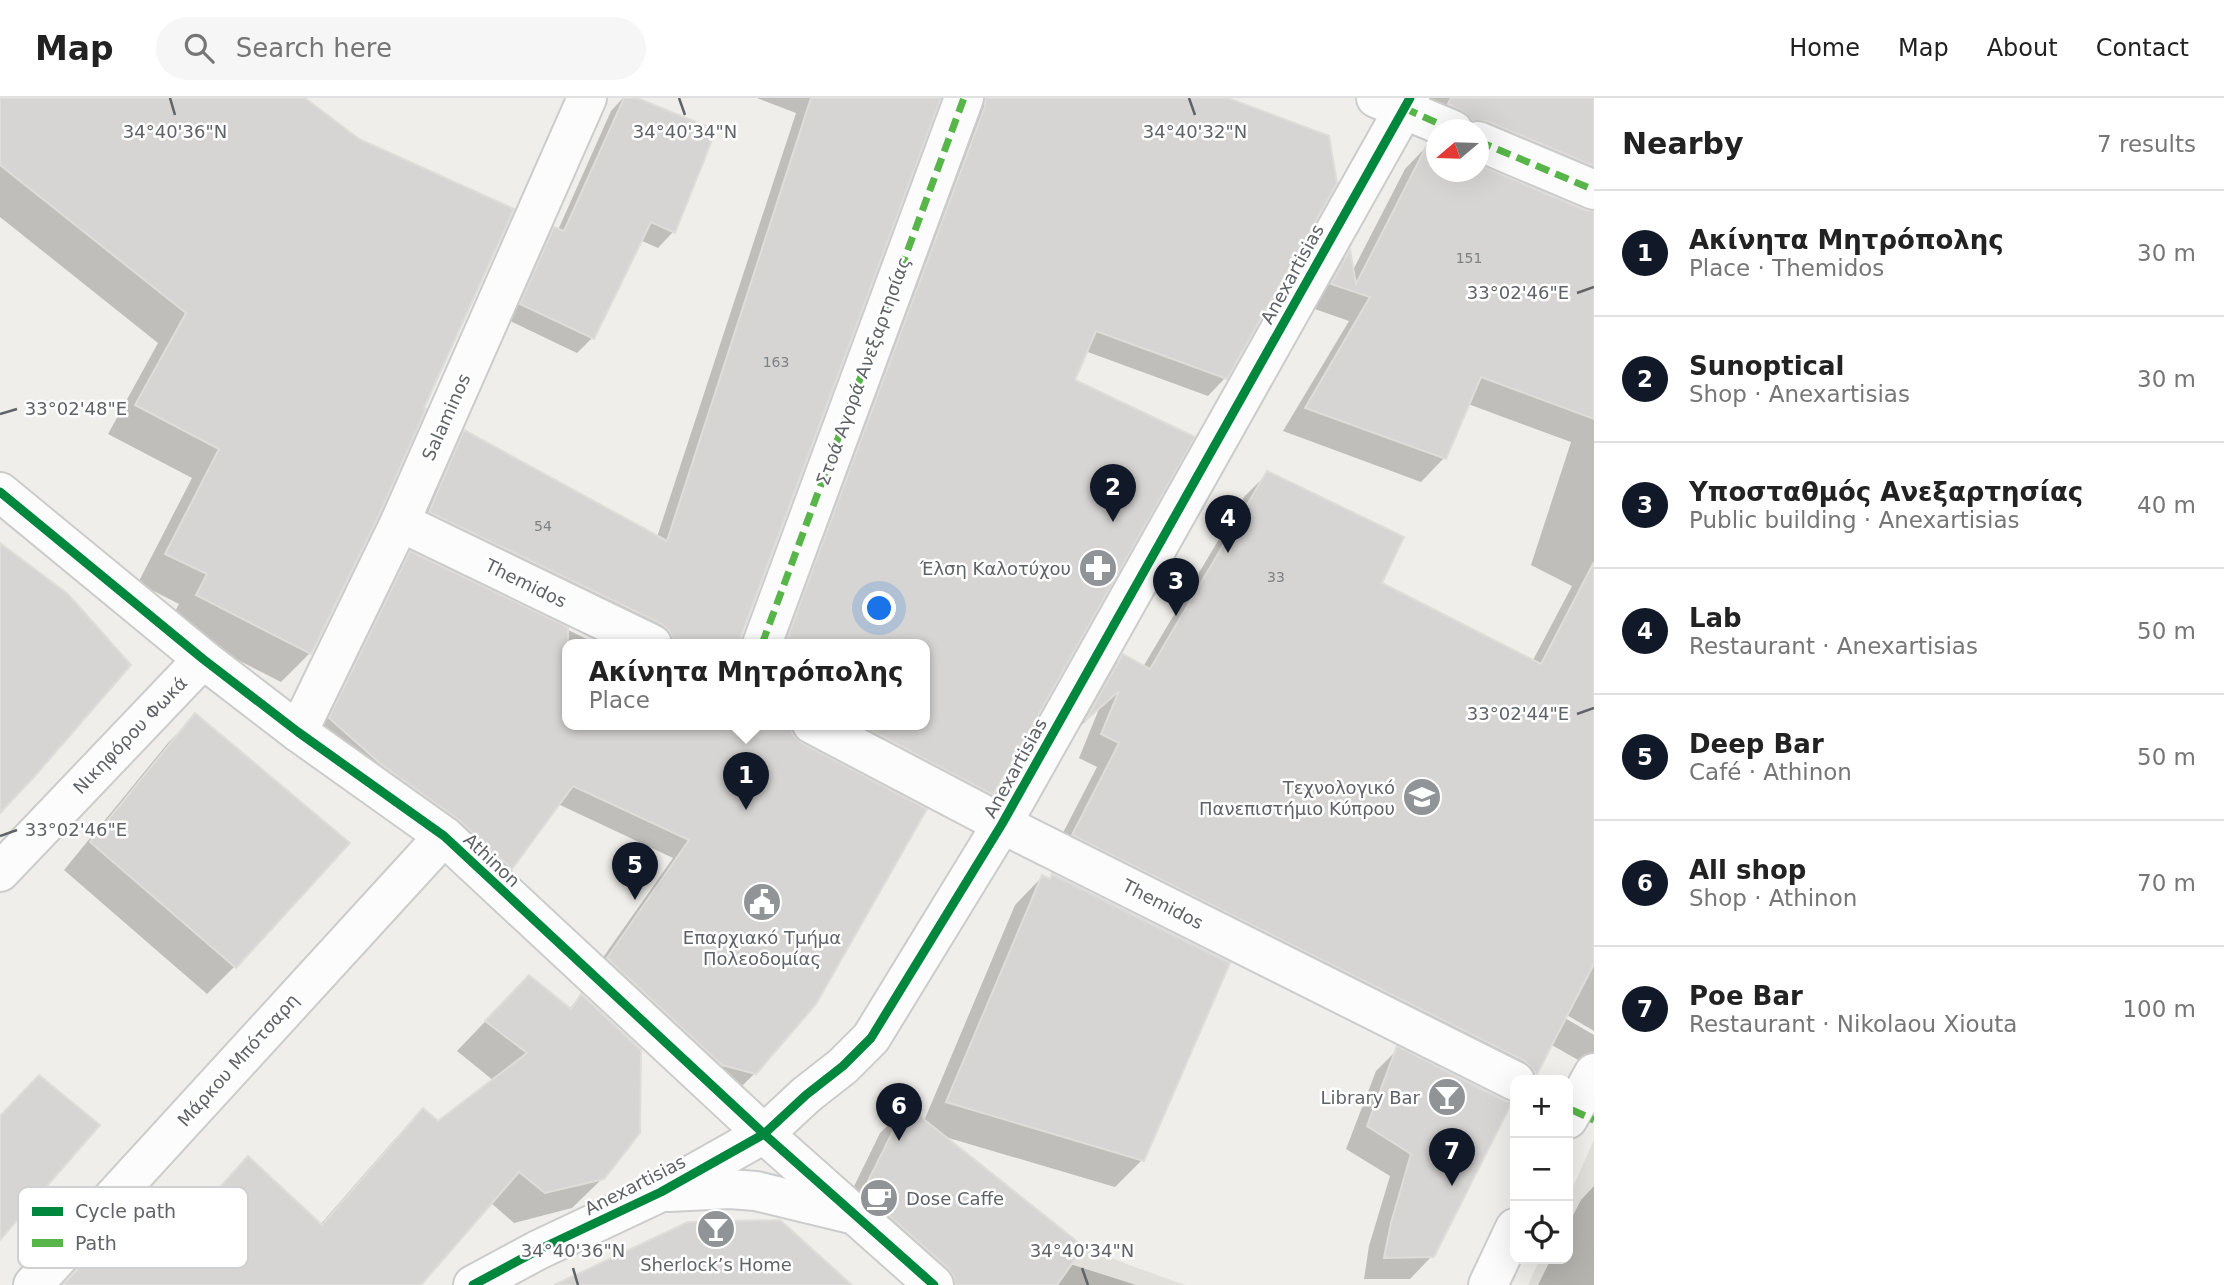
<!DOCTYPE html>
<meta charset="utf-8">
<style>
body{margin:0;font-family:"DejaVu Sans",sans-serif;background:#f6f6f6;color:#222}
.controls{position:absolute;right:21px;bottom:21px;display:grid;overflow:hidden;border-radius:14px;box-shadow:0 7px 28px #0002}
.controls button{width:63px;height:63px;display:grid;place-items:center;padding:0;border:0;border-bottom:2px solid #e0e0e0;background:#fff;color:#222;font:35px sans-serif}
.compass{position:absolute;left:1426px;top:21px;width:63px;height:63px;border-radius:50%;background:#fff;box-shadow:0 7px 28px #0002;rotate:251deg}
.you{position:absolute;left:880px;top:511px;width:24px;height:24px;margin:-18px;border:5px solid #fff;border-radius:50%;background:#1a73e8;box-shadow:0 0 0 10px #1a73e833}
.badge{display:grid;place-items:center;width:46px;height:46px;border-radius:50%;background:#111827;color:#fff;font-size:23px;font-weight:700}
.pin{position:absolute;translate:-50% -58px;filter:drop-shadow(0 2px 4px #0008)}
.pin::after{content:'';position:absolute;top:37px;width:24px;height:21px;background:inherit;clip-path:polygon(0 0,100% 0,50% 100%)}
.popup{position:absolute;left:562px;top:541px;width:368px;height:91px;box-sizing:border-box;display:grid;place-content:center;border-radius:14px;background:#fff;filter:drop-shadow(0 2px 5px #0005);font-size:23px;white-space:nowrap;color:#767676}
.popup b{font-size:26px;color:#222}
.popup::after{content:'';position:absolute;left:50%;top:100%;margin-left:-14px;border:14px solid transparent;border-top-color:#fff}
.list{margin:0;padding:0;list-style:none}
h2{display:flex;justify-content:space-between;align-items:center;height:91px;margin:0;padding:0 28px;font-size:30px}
h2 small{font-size:23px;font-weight:400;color:#767676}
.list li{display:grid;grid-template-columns:46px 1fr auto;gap:21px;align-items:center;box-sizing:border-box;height:126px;padding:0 28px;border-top:2px solid #e0e0e0}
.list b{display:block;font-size:26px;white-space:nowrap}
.list p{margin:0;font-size:23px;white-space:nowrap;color:#767676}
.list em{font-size:23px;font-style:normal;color:#767676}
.icon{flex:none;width:38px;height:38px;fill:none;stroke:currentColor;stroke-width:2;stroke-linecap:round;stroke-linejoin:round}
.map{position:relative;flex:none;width:1594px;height:1187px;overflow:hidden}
header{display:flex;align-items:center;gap:42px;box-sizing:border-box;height:98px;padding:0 35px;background:#fff;border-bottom:2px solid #e0e0e0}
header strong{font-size:33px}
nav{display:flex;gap:38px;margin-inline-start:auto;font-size:24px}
.search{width:490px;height:63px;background:#f6f6f6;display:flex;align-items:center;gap:18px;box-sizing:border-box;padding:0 24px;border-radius:38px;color:#767676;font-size:26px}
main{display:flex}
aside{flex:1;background:#fff}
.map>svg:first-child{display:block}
.education{fill:#e2e0da}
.shadow{fill:#0003}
.building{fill:#d6d5d3;stroke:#deddd9;stroke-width:2}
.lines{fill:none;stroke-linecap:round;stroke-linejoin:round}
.minor-casing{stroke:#cbcccc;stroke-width:42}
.minor{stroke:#fdfcfc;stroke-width:38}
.quiet{stroke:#58b549;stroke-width:7;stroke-dasharray:14 7;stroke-linecap:butt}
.cycleway-casing{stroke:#fff;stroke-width:13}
.cycleway{stroke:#00873e;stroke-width:9}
.ticks{fill:none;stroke:#5f6368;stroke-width:2.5}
.labels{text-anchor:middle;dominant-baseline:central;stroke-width:5;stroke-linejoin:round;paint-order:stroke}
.number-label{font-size:14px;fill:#7e8184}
.street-label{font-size:18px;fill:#5f6368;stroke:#fff}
.poi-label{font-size:18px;fill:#5f6368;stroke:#fff;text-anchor:end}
.key{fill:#fff;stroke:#cfd0d2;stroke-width:2}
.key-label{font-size:19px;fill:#5f6368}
.ticks-label{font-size:18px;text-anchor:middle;fill:#5f6368;stroke:#fff;stroke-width:5;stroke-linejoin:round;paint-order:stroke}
</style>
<header>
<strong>Map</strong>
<div class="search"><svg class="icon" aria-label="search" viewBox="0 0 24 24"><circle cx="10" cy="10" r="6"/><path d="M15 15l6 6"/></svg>Search here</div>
<nav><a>Home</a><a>Map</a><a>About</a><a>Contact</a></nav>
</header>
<main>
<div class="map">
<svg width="1594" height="1187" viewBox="0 0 1594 1187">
<rect width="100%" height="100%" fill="#efeeea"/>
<g class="education">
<path d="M1594,1042V1187H1528L1540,1161H1568V1100Z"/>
<path d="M1084,1149L1132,1168L1185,1187H1057Z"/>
</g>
<g class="shadow">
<path d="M0,0H302L421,311L310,555L281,584L168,526L179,506L138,485L192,380L108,336L158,245L0,119Z"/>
<path d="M623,0H632L714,33L673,134L658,150L640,142L592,240L577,255L506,221L539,146L555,131L558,132L611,13Z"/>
<path d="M757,0H939L740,538L739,546H646L412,431L447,352L465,334L657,439L796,15Z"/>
<path d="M959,0H1201L1225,280L1208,298L1085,253L1073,282L992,696L974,713L809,626H924V546H776Z"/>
<path d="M1382,0H1594V933L1560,913L1558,916L1594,937V971L1550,946L1536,975L1528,982L1050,760L1097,669L1079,660L1099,611L1067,640L1100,581L1123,558L1143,569L1244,399L1268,375L1380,486L1532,564L1572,488L1531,467L1571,344L1468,306L1444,360L1421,384L1283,333L1349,223L1309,209L1327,177L1349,155L1352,174L1405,71L1428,47L1436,74H1478V69L1586,114L1594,115L1588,102Z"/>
<path d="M410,455L597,546H568V626H789L755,975L737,993L590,878L673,760L558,706L510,770L493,787L312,639L393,473Z"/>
<path d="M195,618L234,869L207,896L64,772L168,645Z"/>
<path d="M1053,778L1142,1062L1115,1089L942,1038L1070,1166L1136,1187H911L843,1111L880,1035L906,1010L924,1023L1015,807L1042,779L1048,782Z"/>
<path d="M581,898L603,1080L572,1110L514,1125L490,1104L419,1187H62L97,1152L183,1130L248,1060L320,1127L394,1042L423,1012L438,1025L494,983L457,953L499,909L568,912Z"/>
<path d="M1398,951L1432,1158L1410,1181H1364L1369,1148L1390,1078L1346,1051L1376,973Z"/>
<path d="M1594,1088V1187H1538L1551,1161H1568V1127L1581,1102Z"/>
</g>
<g class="building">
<path d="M0,0H305L359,41L514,111L424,310L426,311L380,415L311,556L196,497L207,476L165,456L219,351L135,307L186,215L0,67Z"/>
<path d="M624,0H637L716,32L675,135L651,124L594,241L520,206L554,129L564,133Z"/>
<path d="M811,0H941L741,538V546H674L670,534L662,526L429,414L464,332L667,443Z"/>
<path d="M985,0H1228L1329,38L1337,85L1227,281L1096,233L1075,282L1195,339L993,697L859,626H925V546H785L985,8Z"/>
<path d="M1451,0H1594V68L1487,23H1472L1462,12L1448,6Z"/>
<path d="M1428,45L1437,49V74H1479V67L1585,112L1594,113V321L1481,279L1446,361L1305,310L1370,199L1331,186L1350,152L1356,186Z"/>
<path d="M1267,373L1404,439L1382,485L1541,566L1594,464V866L1537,976L1525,963L1072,737L1119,645L1101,636L1119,593L1085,623L1123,556L1150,571Z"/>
<path d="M0,445L68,496L131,567L34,679L0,715Z"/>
<path d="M410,453L568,529V626H790L793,637L802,645L927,711L816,906L756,976L722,967L607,860L689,742L573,688L512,771L459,722L382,667L329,620Z"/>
<path d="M195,615L350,745L236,870L90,744Z"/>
<path d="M1052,776L1230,865L1144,1063L946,1004L1042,777L1050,781Z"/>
<path d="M529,877L571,911L581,896L641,952L640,1035L604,1081L545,1095L519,1074L421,1187H63L96,1151L154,1097L184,1129L248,1058L322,1127L423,1010L438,1023L527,955L485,923Z"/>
<path d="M1397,948L1505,1003L1512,1004L1434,1159L1384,1160L1391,1125L1411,1056L1367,1028Z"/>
<path d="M39,977L100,1027L0,1142V1018Z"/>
<path d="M906,1007L1084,1149L1057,1187H955L954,1179L949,1171L876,1106L868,1083Z"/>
<path d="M780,1122L852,1187H554L688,1124Z"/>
</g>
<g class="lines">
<defs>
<g id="minor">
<path d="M1376,0L1453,32"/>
<path d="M1478,43L1594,92"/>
<path d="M0,394L203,561L298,634L444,738L764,1036L934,1187"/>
<path d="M400,424L652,546"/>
<path d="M762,546L964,0"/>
<path d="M812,626L1002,726L1515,983"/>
<path d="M298,634L400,424L587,0"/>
<path d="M0,774L203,561"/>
<path d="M1568,1021L1594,975"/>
<path d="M669,1094L730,1091L756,1093L847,1115"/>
<path d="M33,1187L444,738"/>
<path d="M473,1187L538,1152L661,1094L764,1036L806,997L843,968L871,940L1002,726L1410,0"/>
<path d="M1488,1187L1515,1130"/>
</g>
</defs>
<use href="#minor" class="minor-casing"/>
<use href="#minor" class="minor"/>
<g class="quiet">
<path d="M1404,10L1453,32"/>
<path d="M1478,43L1594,92"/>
<path d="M762,546L964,0"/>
<path d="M1572,1012L1594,1022"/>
</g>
<defs>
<g id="cycleway">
<path d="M0,394L203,561L298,634L444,738L764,1036L934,1187"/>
<path d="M473,1187L538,1152L661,1094L764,1036L806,997L843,968L871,940L1002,726L1410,0"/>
</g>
</defs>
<use href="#cycleway" class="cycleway-casing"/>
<use href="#cycleway" class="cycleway"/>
</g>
<path class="ticks" d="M170,0L175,17M679,0L685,17M1189,0L1195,17M1577,195L1594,189M0,316L17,311M1577,616L1594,610M0,738L17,732M573,1170L578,1187M1082,1170L1088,1187"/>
<defs>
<symbol id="pharmacy-disc" viewBox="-11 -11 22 22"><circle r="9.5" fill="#919496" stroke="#fff"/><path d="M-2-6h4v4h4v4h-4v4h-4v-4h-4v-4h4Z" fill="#fff"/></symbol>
<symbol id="university-disc" viewBox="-11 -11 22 22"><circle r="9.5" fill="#919496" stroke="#fff"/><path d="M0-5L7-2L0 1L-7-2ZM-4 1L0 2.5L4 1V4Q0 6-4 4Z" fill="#fff"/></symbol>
<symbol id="civic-disc" viewBox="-11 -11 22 22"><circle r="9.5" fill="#919496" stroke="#fff"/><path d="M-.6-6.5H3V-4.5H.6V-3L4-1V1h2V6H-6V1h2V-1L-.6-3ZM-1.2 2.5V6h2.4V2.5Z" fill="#fff"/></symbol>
<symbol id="bar-disc" viewBox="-11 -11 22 22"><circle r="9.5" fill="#919496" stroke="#fff"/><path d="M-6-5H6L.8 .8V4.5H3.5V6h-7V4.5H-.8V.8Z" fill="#fff"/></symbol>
<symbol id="cafe-disc" viewBox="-11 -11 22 22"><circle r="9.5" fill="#919496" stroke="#fff"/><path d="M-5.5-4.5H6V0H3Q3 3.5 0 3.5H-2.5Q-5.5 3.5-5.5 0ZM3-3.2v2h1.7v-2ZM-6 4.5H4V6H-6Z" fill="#fff"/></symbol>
</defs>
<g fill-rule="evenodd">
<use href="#pharmacy-disc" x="1076" y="448" width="44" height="44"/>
<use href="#university-disc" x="1400" y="677" width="44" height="44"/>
<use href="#civic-disc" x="740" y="782" width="44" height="44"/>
<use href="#bar-disc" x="1425" y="977" width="44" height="44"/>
<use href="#cafe-disc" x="857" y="1078" width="44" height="44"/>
<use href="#bar-disc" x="694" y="1109" width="44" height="44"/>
</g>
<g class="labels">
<g class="number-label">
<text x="1469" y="160">151</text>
<text x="776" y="264">163</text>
<text x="543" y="428">54</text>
<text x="1276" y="479">33</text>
</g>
<g class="street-label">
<text transform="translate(1292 176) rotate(-61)">Anexartisias</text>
<text transform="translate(863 273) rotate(-70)">Στοά Αγορά Ανεξαρτησίας</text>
<text transform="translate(446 319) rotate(-66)">Salaminos</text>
<text transform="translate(526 485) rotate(26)">Themidos</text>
<text transform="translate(130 637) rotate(-46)">Νικηφόρου Φωκά</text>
<text transform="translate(1015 670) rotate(-61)">Anexartisias</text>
<text transform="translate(492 762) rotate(43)">Athinon</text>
<text transform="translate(1163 806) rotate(27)">Themidos</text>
<text transform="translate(238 962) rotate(-48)">Μάρκου Μπότσαρη</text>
<text transform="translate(635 1087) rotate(-27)">Anexartisias</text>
</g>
<g class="poi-label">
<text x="1071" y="470">Έλση Καλοτύχου</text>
<text x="1395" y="689">Τεχνολογικό<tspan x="1395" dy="21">Πανεπιστήμιο Κύπρου</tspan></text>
<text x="762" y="839" text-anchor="middle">Επαρχιακό Τμήμα<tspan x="762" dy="21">Πολεοδομίας</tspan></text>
<text x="1420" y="999">Library Bar</text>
<text x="906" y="1100" text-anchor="start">Dose Caffe</text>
<text x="716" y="1166" text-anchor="middle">Sherlock’s Home</text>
</g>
</g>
<rect x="18" y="1089" width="230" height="81" rx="10" class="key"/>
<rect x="32" y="1109" width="31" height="9" fill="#00873e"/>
<rect x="32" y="1141" width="31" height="8" fill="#58b549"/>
<g class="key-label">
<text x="75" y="1120">Cycle path</text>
<text x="75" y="1152">Path</text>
</g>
<g class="ticks-label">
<text x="175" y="40">34°40'36"N</text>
<text x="685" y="40">34°40'34"N</text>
<text x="1195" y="40">34°40'32"N</text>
<text x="1518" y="201">33°02'46"E</text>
<text x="76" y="317">33°02'48"E</text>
<text x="1518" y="622">33°02'44"E</text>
<text x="76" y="738">33°02'46"E</text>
<text x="573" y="1159">34°40'36"N</text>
<text x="1082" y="1159">34°40'34"N</text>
</g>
</svg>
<div class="controls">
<button>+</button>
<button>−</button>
<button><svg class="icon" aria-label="locate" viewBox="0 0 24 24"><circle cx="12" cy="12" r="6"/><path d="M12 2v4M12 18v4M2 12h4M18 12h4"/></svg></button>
</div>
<svg class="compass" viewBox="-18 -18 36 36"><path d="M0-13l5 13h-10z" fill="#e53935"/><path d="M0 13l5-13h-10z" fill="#767676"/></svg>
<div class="you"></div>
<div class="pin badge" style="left:746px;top:712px">1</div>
<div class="popup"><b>Ακίνητα Μητρόπολης</b>Place</div>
<div class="pin badge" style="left:1113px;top:424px">2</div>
<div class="pin badge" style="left:1176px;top:518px">3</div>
<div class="pin badge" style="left:1228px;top:455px">4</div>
<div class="pin badge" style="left:635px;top:802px">5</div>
<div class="pin badge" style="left:899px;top:1043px">6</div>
<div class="pin badge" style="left:1452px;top:1088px">7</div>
</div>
<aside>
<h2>Nearby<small>7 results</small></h2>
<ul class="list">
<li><span class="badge">1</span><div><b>Ακίνητα Μητρόπολης</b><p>Place · Themidos</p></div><em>30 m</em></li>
<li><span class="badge">2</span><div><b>Sunoptical</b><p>Shop · Anexartisias</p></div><em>30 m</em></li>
<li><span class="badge">3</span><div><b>Υποσταθμός Ανεξαρτησίας</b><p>Public building · Anexartisias</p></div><em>40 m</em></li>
<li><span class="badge">4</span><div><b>Lab</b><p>Restaurant · Anexartisias</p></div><em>50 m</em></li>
<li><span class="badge">5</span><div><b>Deep Bar</b><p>Café · Athinon</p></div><em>50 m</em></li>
<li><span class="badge">6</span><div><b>All shop</b><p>Shop · Athinon</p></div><em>70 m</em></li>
<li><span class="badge">7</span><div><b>Poe Bar</b><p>Restaurant · Nikolaou Xiouta</p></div><em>100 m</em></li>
</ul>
</aside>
</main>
